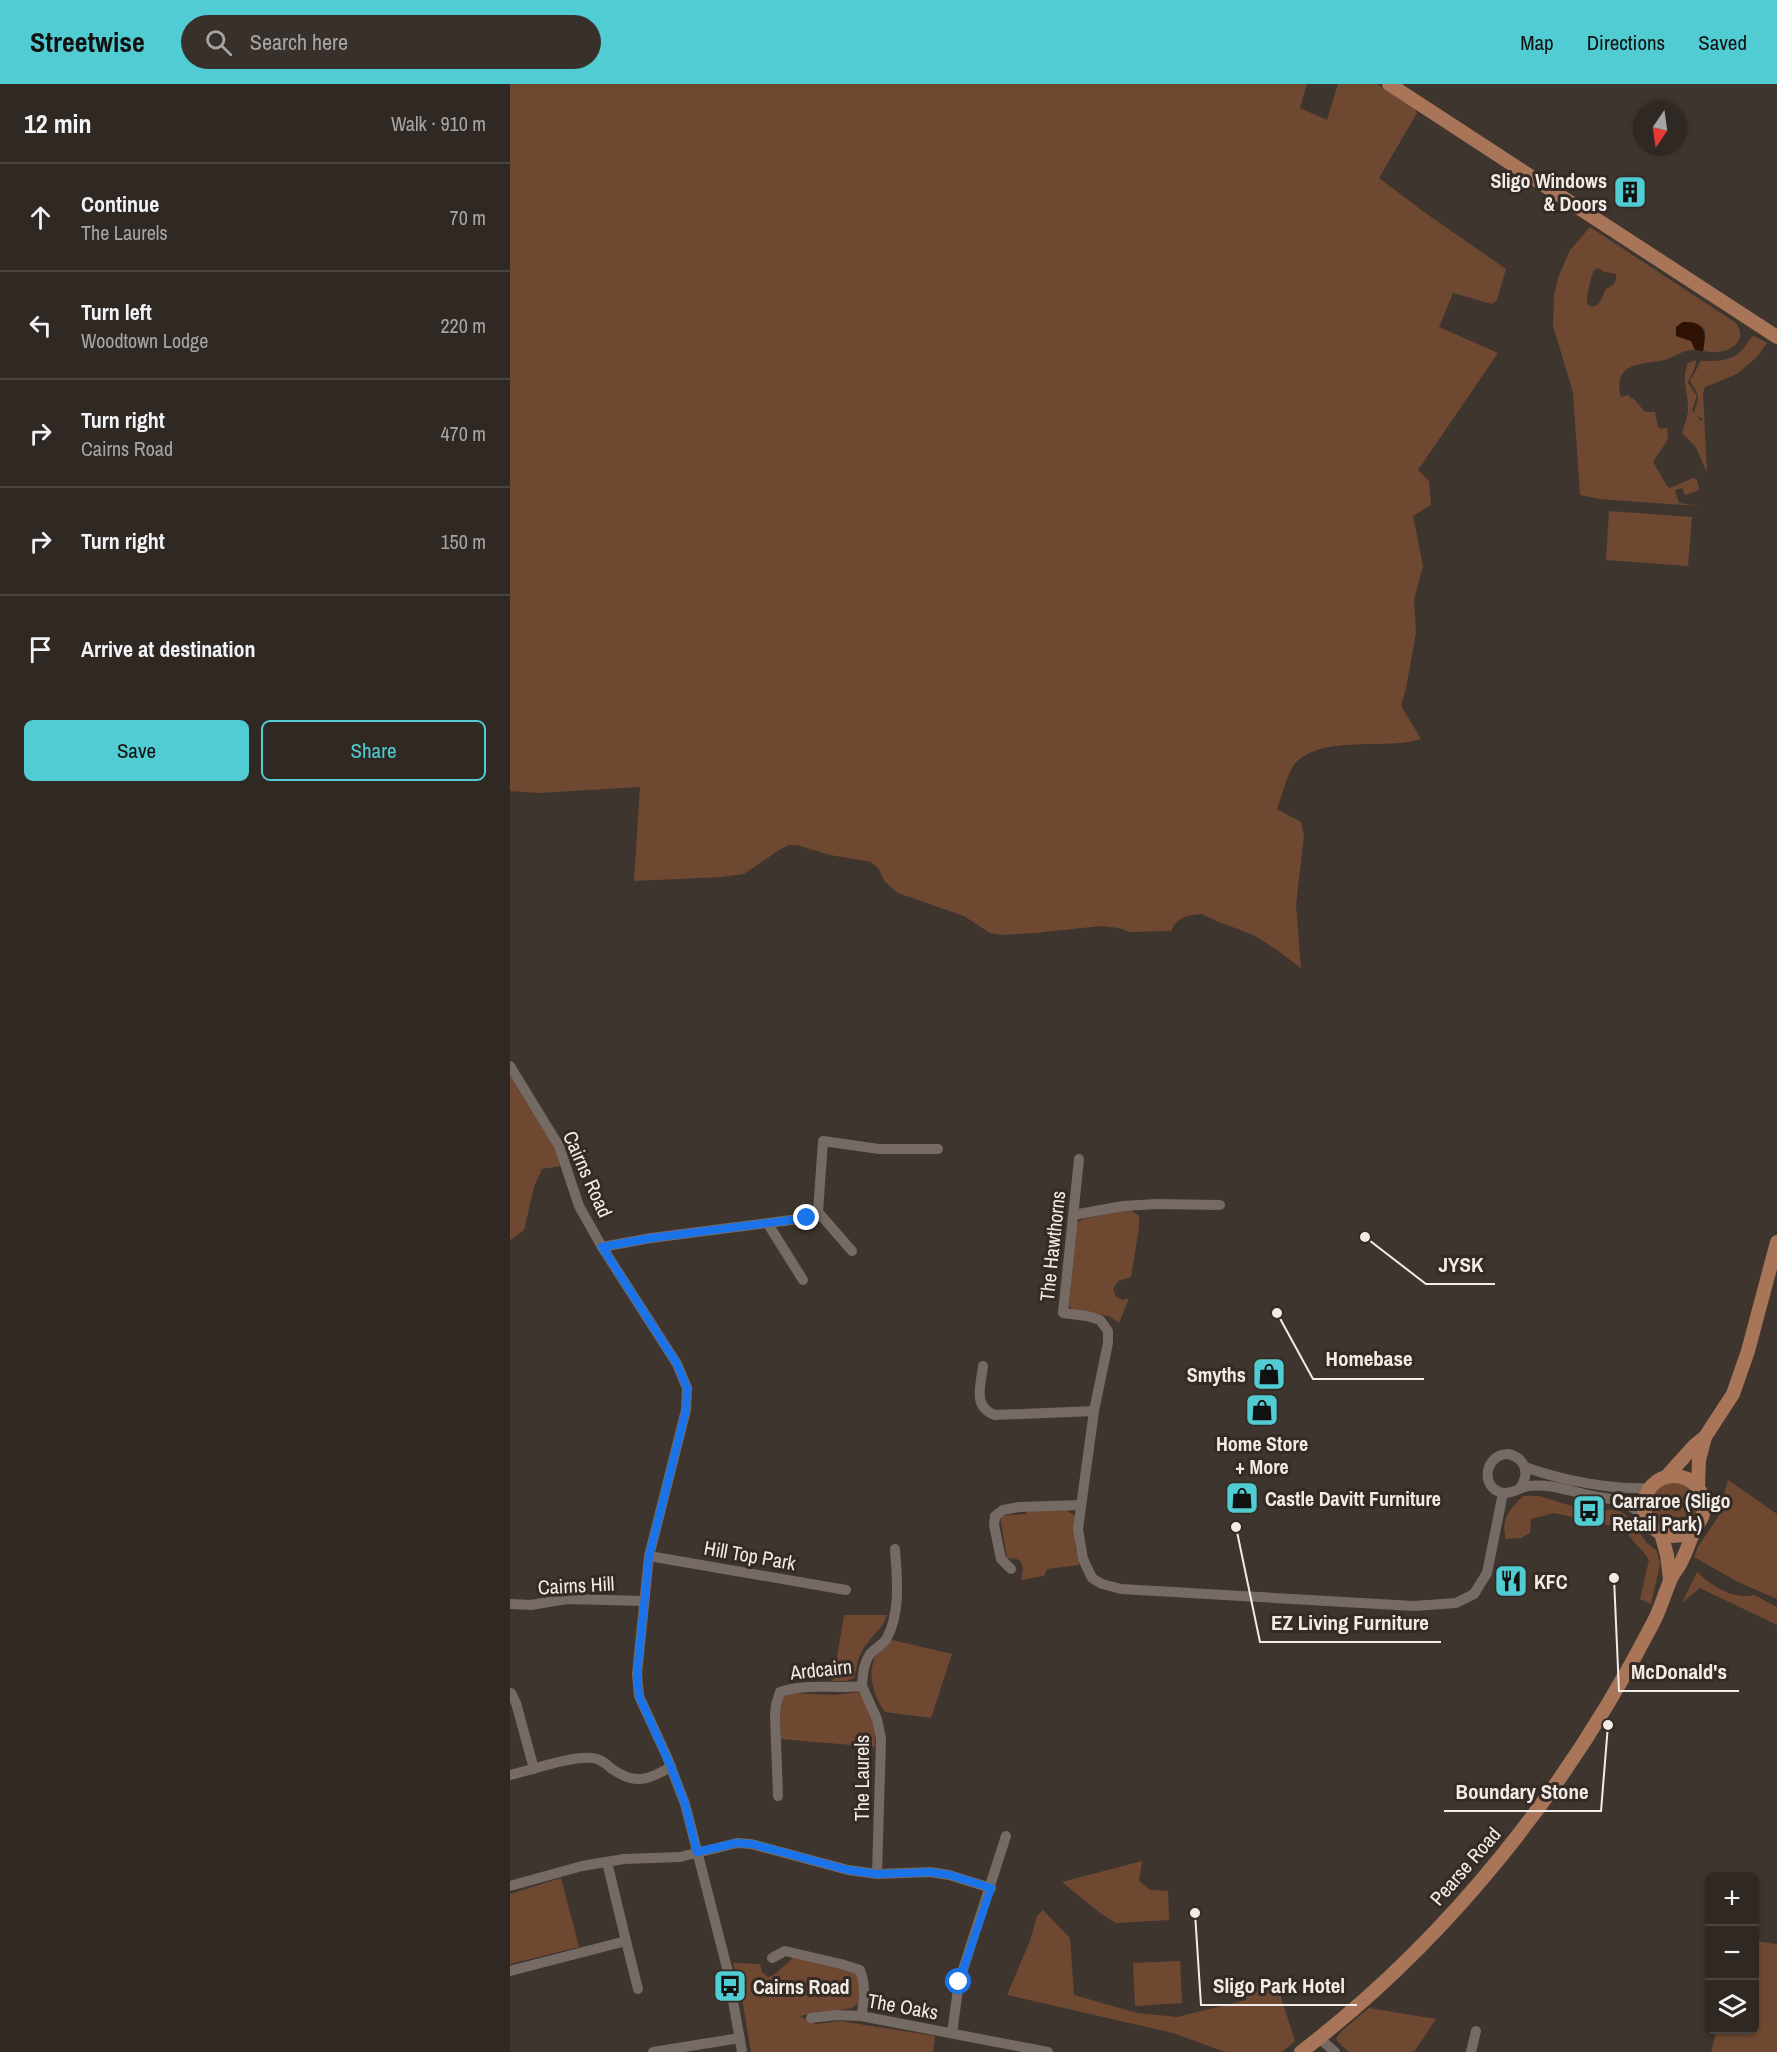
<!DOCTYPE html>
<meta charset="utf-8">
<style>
body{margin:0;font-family:"Archivo Narrow",sans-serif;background:#37302b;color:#f1f3f6}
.controls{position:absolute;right:18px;bottom:18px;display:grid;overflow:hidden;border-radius:9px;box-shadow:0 2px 4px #0004}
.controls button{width:54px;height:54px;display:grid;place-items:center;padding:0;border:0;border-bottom:2px solid #4a4441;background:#2f2823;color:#f1f3f6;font:30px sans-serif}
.compass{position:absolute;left:1123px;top:18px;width:54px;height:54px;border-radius:50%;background:#2f2823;box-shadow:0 2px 4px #0004;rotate:193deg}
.stop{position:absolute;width:18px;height:18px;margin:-14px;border:4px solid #1a73e8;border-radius:50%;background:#fff}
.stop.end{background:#1a73e8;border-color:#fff;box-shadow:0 2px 6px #0008}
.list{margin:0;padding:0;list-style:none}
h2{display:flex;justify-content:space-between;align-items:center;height:78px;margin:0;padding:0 24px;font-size:26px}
h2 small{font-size:20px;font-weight:400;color:#a7a6a6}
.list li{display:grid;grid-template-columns:39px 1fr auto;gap:18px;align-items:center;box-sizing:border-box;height:108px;padding:0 24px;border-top:2px solid #4a4441}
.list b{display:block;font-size:22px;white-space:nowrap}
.list p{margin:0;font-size:20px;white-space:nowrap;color:#a7a6a6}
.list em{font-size:20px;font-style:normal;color:#a7a6a6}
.actions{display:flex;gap:12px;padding:18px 24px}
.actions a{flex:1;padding:14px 0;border:2px solid #51ccd2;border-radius:9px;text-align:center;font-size:21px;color:#51ccd2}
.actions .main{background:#51ccd2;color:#111}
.icon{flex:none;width:33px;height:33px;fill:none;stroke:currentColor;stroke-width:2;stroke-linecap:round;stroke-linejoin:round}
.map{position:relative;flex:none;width:1267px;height:1968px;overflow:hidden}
header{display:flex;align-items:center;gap:36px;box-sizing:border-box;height:84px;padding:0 30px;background:#51ccd2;color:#111}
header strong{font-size:28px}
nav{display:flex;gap:33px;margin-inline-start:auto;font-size:21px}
.search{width:420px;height:54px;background:#37302b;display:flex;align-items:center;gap:15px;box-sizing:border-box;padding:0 21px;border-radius:33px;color:#a7a6a6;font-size:22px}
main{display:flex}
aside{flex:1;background:#2f2823}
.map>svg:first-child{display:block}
.green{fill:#6f4832;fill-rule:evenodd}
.water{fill:#301202}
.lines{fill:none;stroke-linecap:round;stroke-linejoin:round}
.minor{stroke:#766a64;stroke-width:10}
.major{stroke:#a87559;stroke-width:14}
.route{stroke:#1a73e8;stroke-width:8}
.labels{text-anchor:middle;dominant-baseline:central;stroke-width:6;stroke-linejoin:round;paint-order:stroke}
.poi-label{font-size:20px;font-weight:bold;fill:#f2ece8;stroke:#342b25;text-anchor:start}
.street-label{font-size:20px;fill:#f2ece8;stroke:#342b25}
.leader{fill:none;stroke:#f2ece8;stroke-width:2}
.callout-dot{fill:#f2ece8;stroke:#342b25;stroke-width:2}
.callout-label{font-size:21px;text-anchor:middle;font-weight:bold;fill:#f2ece8;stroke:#342b25;stroke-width:6;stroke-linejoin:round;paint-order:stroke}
</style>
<header>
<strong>Streetwise</strong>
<div class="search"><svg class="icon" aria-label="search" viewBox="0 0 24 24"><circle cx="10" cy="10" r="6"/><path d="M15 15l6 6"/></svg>Search here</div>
<nav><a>Map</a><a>Directions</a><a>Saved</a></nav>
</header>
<main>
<aside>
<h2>12 min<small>Walk · 910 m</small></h2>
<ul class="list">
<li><svg class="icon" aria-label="ahead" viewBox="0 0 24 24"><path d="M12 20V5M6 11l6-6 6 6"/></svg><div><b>Continue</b><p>The Laurels</p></div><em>70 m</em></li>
<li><svg class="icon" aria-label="left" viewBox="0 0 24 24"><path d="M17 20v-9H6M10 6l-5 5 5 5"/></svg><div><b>Turn left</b><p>Woodtown Lodge</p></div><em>220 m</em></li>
<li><svg class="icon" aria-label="right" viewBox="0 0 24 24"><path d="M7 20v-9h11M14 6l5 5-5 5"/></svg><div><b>Turn right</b><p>Cairns Road</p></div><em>470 m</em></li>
<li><svg class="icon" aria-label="right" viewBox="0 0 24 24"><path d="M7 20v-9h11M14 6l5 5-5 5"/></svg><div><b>Turn right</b></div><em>150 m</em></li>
<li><svg class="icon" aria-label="arrive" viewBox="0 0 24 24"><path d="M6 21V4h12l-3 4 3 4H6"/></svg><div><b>Arrive at destination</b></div></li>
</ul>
<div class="actions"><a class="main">Save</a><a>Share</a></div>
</aside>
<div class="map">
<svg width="1267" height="1968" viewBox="0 0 1267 1968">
<rect width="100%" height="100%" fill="#3f352f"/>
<g class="green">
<path d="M0,0H797L790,24L817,36L828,0H867L903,22L907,29L869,94L914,128L996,185L987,216L982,220L943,209L929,243L988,269L908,386L919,397L921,421L903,432L913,482L904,516L906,549L896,604L891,622L911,655C875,667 811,649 784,681C778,688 771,715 767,725L791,738L794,751L786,821L791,884C773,871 756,856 735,848C721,842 706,838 692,830C678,831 667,833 661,847L620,848L609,844L591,842L525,849L492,851L480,849L454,832L388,809L375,798L368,784L361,778L320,771L287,761H279L269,766L234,790L211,793L124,797L130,703L28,709L0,707Z"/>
<path d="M1080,143L1226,239C1236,252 1227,264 1213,267C1206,269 1199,268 1193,267L1195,254V246C1186,236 1163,233 1166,252L1181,257L1185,266C1172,265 1166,273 1154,276C1131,281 1102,278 1111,313L1119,311L1120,314H1123L1135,328H1145L1148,343L1152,345L1157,344L1158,355L1143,378L1157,402L1160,404L1183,394L1187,396L1189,404L1187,407L1175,411L1172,404L1165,406L1169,419L1188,422L1089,415L1070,411L1063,308L1043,242L1044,211L1048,194L1060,166ZM1088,184L1094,188L1106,190C1107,198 1103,203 1096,205C1091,213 1092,221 1082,223L1077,220C1077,209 1080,196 1084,186Z"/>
<path d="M1244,252L1257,259L1247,273L1227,290L1195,303L1193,309L1197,388L1185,362L1172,349C1174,341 1178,333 1178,325C1178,308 1171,295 1178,279L1186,276C1186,285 1181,290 1178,299L1187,312L1182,326L1191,337L1193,334H1190L1185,330C1184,323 1187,321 1188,315C1188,307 1183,303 1180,297L1191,277C1206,277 1221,278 1232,266C1237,261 1238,255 1244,252Z"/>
<path d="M1099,427L1182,433L1178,482L1096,476Z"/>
<path d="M0,992L46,1065L50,1082L32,1085L24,1103L14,1146L0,1156Z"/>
<path d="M619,1125L629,1132V1143L621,1193L608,1197L603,1205L606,1213L612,1216L619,1214L609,1239L599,1232L563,1226L559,1222L566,1140L573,1135Z"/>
<path d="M1218,1396L1267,1430V1515L1228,1498L1184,1473L1188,1463L1208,1433Z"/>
<circle cx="1163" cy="1421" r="24"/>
<path d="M1013,1412H1029L1065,1423L1090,1427L1107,1425L1118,1433L1137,1459L1147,1467L1150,1480L1141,1520L1130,1515L1139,1476C1132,1464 1121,1458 1116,1445L1044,1429L1021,1435L1020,1449L1011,1454L996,1455C990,1436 1000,1425 1013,1412Z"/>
<path d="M553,1424L565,1432V1460L569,1481L537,1485L534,1492L511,1496L513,1485L511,1478L507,1475L497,1474L490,1432L516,1430L517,1427Z"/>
<path d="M1187,1488C1202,1502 1223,1516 1244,1511L1267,1523V1541L1190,1504L1172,1519Z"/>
<path d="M334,1531H377C373,1545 363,1550 355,1562C348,1572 347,1582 344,1594L335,1597H323Z"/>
<path d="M382,1556L442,1570L421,1634L375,1628C364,1612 357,1592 365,1573C367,1566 376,1560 382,1556Z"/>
<path d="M348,1608C364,1623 365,1643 365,1663L271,1655L270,1629L273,1613L284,1609L324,1611Z"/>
<path d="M632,1777L629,1797L640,1806L658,1807L659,1836L606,1839L590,1829L552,1798Z"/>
<path d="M51,1794L69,1863L0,1880V1810Z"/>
<path d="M533,1826L560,1854L564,1911L627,1929L667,1933L736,1916V1906L755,1897L768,1904L785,1957L772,1968H715L663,1949L497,1911L520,1857L527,1832Z"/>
<path d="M1245,1857L1267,1860V1968H1201L1207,1946H1244Z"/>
<path d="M284,1873L347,1888L351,1897L348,1920L342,1924L289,1932L306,1940L330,1937L425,1952L423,1968H241L231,1909L223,1879L250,1880L252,1888L258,1893L264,1891Z"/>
<path d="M670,1877L672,1919L625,1922L623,1879Z"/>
<path d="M859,1924L926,1935L904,1968H839L829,1959L826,1954L833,1946Z"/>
</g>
<path class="water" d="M1173,238C1195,237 1197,248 1193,267L1185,266L1181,257L1166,252V243Z"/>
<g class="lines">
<g class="minor">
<path d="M0,982L49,1062L69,1122L92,1163L167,1280L177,1304L176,1326L139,1472L127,1590L129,1612L157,1673L175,1720L218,1888L232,1968"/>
<path d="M569,1075L553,1229L577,1232L590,1236L598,1247V1259L584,1327L568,1445L573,1475L582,1494L592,1500L611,1505L904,1522L946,1519L964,1510L977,1489L993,1409"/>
<path d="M308,1128L313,1057L369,1065H428"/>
<path d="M563,1131L613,1122L647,1120L710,1121"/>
<path d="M258,1140L293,1196"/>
<path d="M92,1163L141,1154L297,1134L308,1128L342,1167"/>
<path d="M473,1282C471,1301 462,1323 485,1331L584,1327"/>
<path d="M1015,1383C1050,1396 1102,1406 1140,1404"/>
<path d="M1010,1404C1020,1390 1016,1374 998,1370C975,1370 969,1404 993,1409C1003,1410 1010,1403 1019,1402C1040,1399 1063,1408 1083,1412C1093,1414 1105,1415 1115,1419C1123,1422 1130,1430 1137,1435"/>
<path d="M139,1472L336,1506"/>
<path d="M501,1485L491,1475L484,1441L485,1432L493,1426L509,1423L571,1421"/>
<path d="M0,1520L21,1521L57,1515L133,1517"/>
<path d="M352,1602L367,1635L371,1655L367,1790"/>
<path d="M352,1602C353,1590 353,1580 360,1570C365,1564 373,1561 377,1554C391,1527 387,1493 385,1465"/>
<path d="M1,1609L6,1619L24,1685"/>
<path d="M0,1691C22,1686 60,1672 82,1674C90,1674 96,1680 102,1685C125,1701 138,1696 161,1683"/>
<path d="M268,1712L265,1631L266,1621L270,1608C296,1599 326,1605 352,1602"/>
<path d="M0,1802L72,1782L114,1775L170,1773L227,1759L241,1760L338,1786L367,1790L420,1788L439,1791L481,1804"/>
<path d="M116,1857L128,1905"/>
<path d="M262,1874L275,1867L331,1880L350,1886C356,1902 355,1916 351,1932"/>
<path d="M0,1887L116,1857L97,1778"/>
<path d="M301,1934L326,1931L351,1932L538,1968"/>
<path d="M442,1949L449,1898L496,1752"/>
<path d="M809,1954L825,1968"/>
<path d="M143,1968L230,1954"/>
<path d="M961,1968L966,1947"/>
</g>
<g class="major">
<path d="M879,0L1267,253"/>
<circle cx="1164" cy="1422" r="30"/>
<path d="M1157,1392L1184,1362L1195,1353L1223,1310L1238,1267L1267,1158"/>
<path d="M1188,1403L1189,1376L1195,1353"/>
<path d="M1151,1449L1157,1471L1160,1495"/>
<path d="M791,1968C939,1855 1058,1704 1143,1539C1150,1526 1154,1511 1160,1497C1162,1491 1166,1487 1169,1482C1176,1470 1180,1456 1185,1444"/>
</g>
</g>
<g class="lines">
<path class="route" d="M297,1134L141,1154L92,1163L167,1280L177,1304L176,1326L139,1472L127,1590L129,1612L161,1683L175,1720L187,1768L226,1759L242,1760L338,1786L367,1790L420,1788L440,1791L481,1804L449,1898"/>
</g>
<defs>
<symbol id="building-square" viewBox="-11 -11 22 22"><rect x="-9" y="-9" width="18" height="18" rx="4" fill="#51ccd2" stroke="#342b25"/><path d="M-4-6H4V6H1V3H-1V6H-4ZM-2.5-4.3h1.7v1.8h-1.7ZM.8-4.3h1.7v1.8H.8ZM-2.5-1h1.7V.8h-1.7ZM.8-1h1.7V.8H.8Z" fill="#111"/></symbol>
<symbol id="shop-square" viewBox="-11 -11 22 22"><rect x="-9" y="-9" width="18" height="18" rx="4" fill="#51ccd2" stroke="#342b25"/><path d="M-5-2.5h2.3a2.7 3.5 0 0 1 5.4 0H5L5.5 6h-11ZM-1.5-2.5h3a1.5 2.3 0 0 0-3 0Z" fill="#111"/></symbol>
<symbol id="bus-square" viewBox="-11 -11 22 22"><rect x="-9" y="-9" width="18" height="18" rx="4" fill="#51ccd2" stroke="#342b25"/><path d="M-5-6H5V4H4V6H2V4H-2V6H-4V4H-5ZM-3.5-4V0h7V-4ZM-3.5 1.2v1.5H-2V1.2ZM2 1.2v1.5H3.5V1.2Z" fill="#111"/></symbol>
<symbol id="restaurant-square" viewBox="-11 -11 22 22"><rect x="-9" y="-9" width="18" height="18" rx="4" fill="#51ccd2" stroke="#342b25"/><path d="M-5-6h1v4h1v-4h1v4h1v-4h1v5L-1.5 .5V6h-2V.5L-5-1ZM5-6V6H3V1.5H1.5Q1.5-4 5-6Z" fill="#111"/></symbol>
</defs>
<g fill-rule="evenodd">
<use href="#building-square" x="1101" y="89" width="38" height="38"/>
<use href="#shop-square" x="740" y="1271" width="38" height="38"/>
<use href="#shop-square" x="733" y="1307" width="38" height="38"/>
<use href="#shop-square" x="713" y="1395" width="38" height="38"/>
<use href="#bus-square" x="1060" y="1408" width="38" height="38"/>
<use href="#restaurant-square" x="982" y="1478" width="38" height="38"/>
<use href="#bus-square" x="201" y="1883" width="38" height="38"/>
</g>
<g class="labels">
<g class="poi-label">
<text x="1097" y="96" text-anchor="end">Sligo Windows<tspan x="1097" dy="23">&amp; Doors</tspan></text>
<text x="736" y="1290" text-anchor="end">Smyths</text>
<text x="752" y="1359" text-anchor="middle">Home Store<tspan x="752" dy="23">+ More</tspan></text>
<text x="755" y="1414">Castle Davitt Furniture</text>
<text x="1102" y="1416">Carraroe (Sligo<tspan x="1102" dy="23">Retail Park)</tspan></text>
<text x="1024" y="1497">KFC</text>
<text x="243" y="1902">Cairns Road</text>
</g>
<g class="street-label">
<text transform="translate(78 1090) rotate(66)">Cairns Road</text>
<text transform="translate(542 1162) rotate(-84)">The Hawthorns</text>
<text transform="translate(240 1471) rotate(10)">Hill Top Park</text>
<text transform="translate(66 1501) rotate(-3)">Cairns Hill</text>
<text transform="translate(311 1585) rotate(-6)">Ardcairn</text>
<text transform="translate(351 1694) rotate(-90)">The Laurels</text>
<text transform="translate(955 1782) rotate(-49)">Pearse Road</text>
<text transform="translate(393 1922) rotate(10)">The Oaks</text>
</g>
</g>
<path class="leader" d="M855 1153L916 1200H985M767 1229L803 1295H914M726 1443L750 1558H931M1104 1494L1109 1607H1229M1098 1641L1091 1727H934M685 1829L691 1921H847"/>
<g class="callout-dot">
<circle cx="855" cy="1153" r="6"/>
<circle cx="767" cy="1229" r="6"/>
<circle cx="726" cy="1443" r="6"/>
<circle cx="1104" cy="1494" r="6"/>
<circle cx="1098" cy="1641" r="6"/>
<circle cx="685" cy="1829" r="6"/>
</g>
<g class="callout-label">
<text x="951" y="1188">JYSK</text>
<text x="859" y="1282">Homebase</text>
<text x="840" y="1546">EZ Living Furniture</text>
<text x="1169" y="1595">McDonald's</text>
<text x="1012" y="1715">Boundary Stone</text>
<text x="769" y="1909">Sligo Park Hotel</text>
</g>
</svg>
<div class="controls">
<button>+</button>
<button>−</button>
<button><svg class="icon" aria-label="layers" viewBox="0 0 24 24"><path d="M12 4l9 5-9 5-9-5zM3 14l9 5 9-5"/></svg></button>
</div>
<svg class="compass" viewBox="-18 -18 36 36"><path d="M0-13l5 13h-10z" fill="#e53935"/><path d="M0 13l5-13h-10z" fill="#a7a6a6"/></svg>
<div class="stop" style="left:449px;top:1898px"></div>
<div class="stop end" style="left:297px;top:1134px"></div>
</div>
</main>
